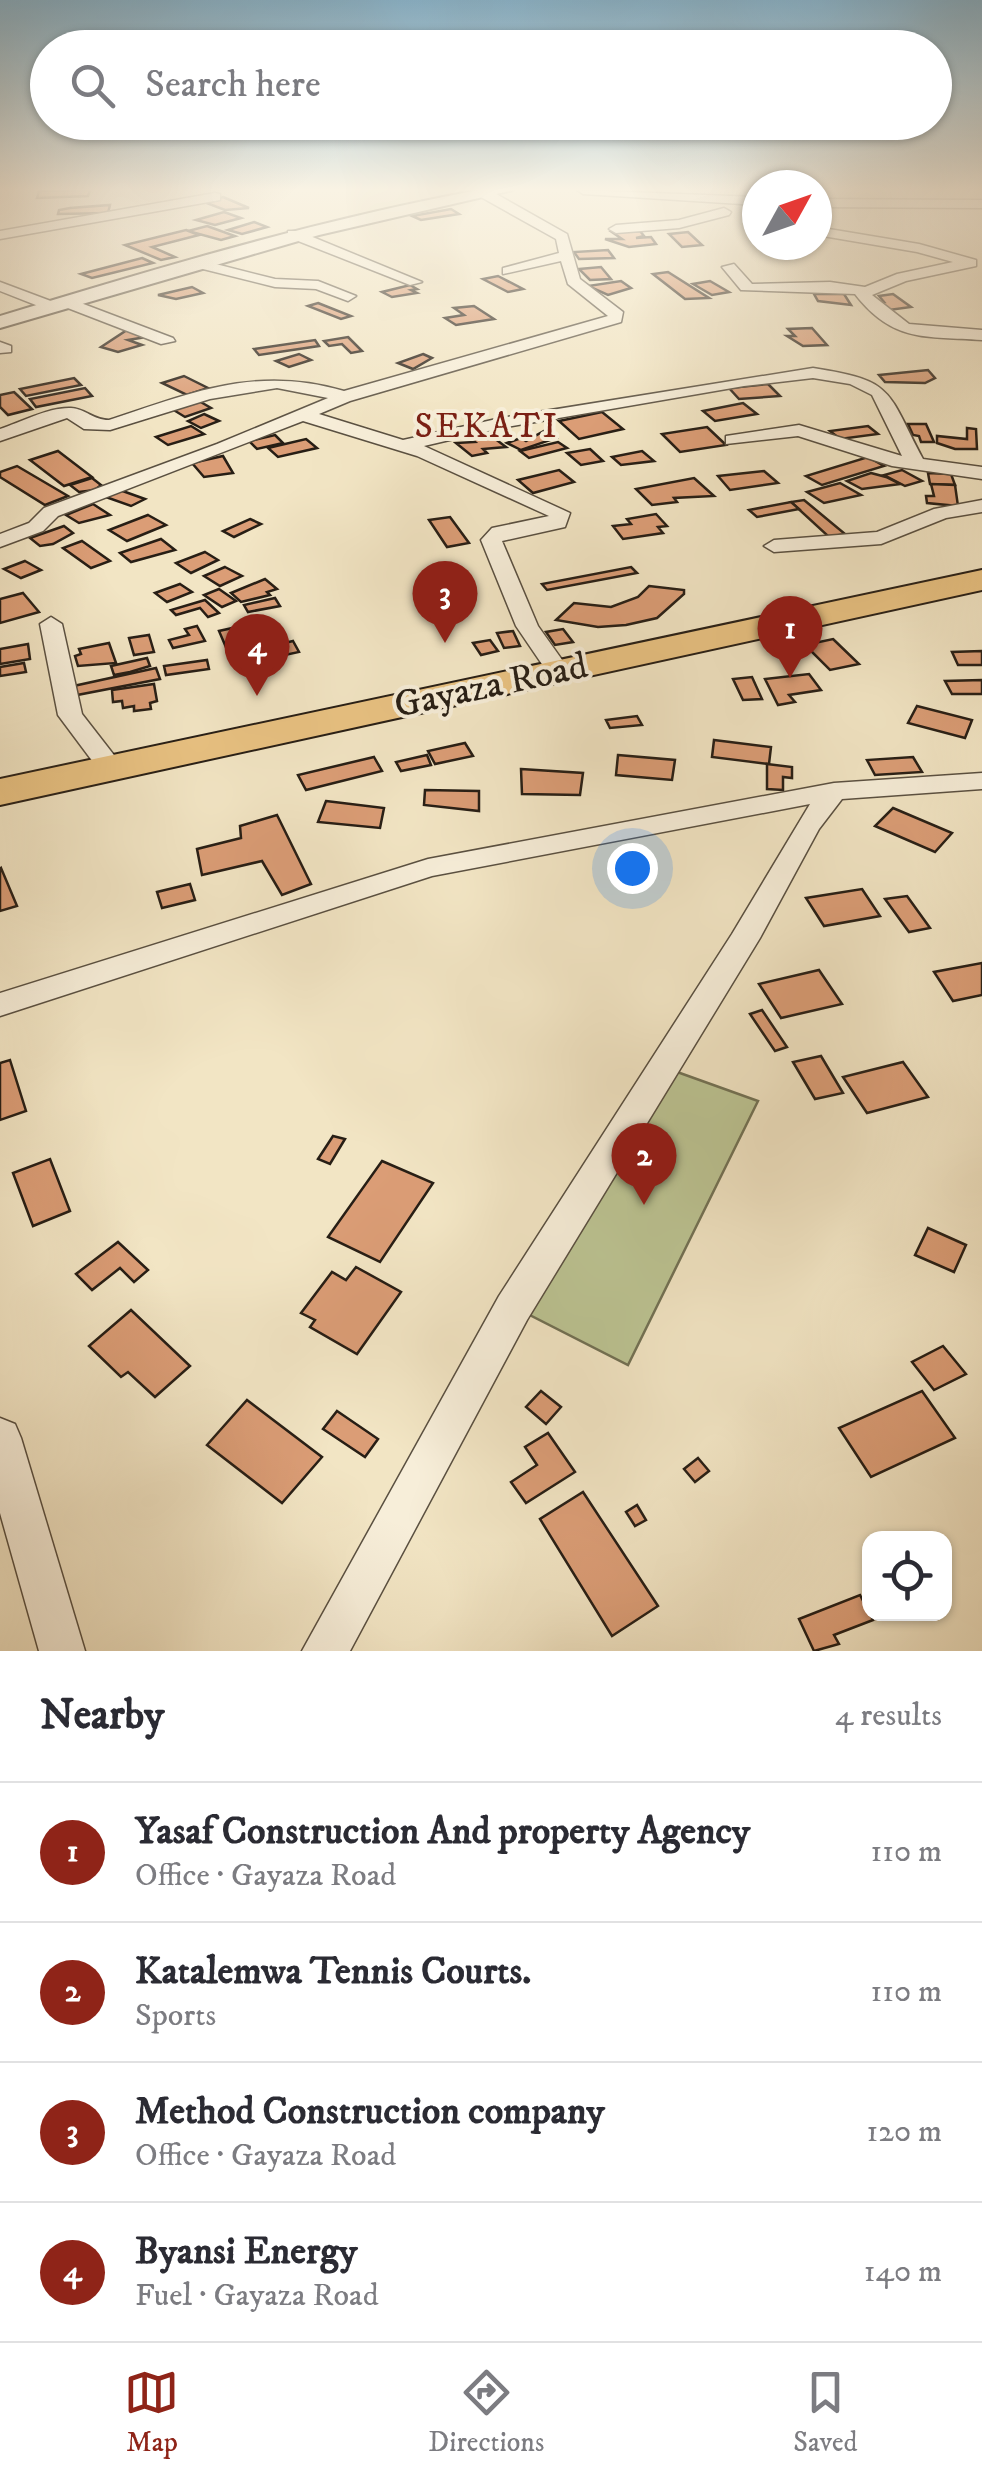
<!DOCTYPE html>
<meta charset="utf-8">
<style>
body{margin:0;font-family:"IM FELL DW Pica",serif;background:#f2f2f3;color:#2b2b33}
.controls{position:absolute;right:30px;bottom:30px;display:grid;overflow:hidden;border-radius:20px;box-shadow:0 2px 8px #0004}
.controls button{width:90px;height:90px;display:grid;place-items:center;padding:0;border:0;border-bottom:2px solid #e1e1e2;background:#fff;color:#2b2b33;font:50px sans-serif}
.compass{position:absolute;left:742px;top:170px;width:90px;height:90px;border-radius:50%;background:#fff;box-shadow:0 2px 8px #0004;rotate:50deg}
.you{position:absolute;left:632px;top:868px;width:35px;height:35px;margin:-25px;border:8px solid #fff;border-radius:50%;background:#1a73e8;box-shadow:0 0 0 15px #1a73e833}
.badge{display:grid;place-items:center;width:65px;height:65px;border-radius:50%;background:#8f2418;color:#fff;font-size:32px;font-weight:700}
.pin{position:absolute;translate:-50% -82px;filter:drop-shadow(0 2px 5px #0008)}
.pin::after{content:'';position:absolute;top:52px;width:35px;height:30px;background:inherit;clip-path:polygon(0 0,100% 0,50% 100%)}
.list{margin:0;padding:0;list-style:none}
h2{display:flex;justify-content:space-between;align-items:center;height:130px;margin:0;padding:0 40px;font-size:42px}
h2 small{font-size:32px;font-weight:400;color:#7c7c81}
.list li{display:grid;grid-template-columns:65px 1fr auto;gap:30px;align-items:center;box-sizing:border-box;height:140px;padding:0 40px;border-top:2px solid #e1e1e2}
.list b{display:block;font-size:38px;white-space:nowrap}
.list p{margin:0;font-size:32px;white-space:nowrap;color:#7c7c81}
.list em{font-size:32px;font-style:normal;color:#7c7c81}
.icon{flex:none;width:55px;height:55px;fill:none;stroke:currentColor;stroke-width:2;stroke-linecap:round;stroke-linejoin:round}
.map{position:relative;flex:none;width:982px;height:1651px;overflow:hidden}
.search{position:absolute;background:#fff;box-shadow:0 2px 8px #0004;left:30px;right:30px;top:30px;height:110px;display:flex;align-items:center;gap:25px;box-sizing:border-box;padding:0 35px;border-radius:55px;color:#7c7c81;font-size:38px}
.sheet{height:690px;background:#fff}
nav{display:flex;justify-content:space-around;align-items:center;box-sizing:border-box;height:140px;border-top:2px solid #e1e1e2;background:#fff;font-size:28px;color:#7c7c81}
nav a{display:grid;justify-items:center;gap:5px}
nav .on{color:#8f2418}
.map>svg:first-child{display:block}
.green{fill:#bcc493;stroke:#727154;stroke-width:2.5}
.building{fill:#db9d76;stroke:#271e15;stroke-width:2.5}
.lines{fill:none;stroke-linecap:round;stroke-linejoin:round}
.minor-casing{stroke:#5a5041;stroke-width:3}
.tertiary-casing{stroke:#5a5041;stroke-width:4}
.primary-casing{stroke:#271e15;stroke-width:4}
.minor{fill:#f7eed9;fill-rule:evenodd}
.tertiary{fill:#f7eed9;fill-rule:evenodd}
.primary{fill:#e9c282;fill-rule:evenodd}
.labels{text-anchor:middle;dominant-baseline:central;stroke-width:8;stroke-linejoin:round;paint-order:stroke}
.far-quarter-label{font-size:35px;letter-spacing:2.5px;fill:#7a1f14;stroke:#f7eed9}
.street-label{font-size:38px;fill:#271e15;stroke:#f7eed9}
</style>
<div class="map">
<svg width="982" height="1651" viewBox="0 0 982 1651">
<rect width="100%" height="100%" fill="#f2e5c4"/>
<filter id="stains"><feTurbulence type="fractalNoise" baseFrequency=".002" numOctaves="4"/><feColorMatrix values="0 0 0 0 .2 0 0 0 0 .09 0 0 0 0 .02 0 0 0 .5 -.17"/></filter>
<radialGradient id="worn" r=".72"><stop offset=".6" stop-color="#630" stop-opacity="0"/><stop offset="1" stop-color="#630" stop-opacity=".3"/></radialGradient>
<path class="green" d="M666,1068L758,1101L628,1365L516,1308Z"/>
<g class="building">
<path d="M90,190L88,196L37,198L39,191Z"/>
<path d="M223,197L249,208L225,210L204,202Z"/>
<path d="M110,205L108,213L58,214L59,210L70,208Z"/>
<path d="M451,209L459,214L421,220L412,216Z"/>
<path d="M224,212L241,218L215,225L196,220Z"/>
<path d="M254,222L267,227L242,234L228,230Z"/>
<path d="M207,226L235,236L221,240L188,231Z"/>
<path d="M186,230L199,235L152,247L175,257L161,260L125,245Z"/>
<path d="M640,231L644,236L636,238L651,237L656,244L629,247L605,239H622L612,232Z"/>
<path d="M688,232L702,245L682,247L669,234Z"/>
<path d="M608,250L614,258L579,259L574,252Z"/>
<path d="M142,258L153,263L92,278L81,274Z"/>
<path d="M601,267L611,279L590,280L579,269Z"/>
<path d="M668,272L709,298L685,299L653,274Z"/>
<path d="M498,276L523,289L508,292L483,279Z"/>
<path d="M621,281L631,288L608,295L588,286Z"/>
<path d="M710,281L729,292L712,295L693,284Z"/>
<path d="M410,285L417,289L411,290L417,293L392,297L382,292Z"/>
<path d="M192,287L203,293L176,299L158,295Z"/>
<path d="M814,294H844L851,305L818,301Z"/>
<path d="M893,294L911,307L889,310L879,302H884L879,296Z"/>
<path d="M318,303L351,316L341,319L308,306Z"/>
<path d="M474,306L494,319L456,325L445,318L464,315L454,308Z"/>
<path d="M812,328L827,345L803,346L787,336H795L788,329Z"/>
<path d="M127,330L146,337L128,340L142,345L118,352L101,347Z"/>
<path d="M348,337L362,351L351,353L342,344L329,346L324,341Z"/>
<path d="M315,340L319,346L259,355L254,349Z"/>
<path d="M299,354L311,360L289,367L276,361Z"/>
<path d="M423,354L432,358L413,369L398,363Z"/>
<path d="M928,370L935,378L925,383L885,382L879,375Z"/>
<path d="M184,376L208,388L187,395L162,383Z"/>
<path d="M74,378L81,385L26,396L20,389Z"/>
<path d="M768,384L780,396L739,399L729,388Z"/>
<path d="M85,388L92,396L36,407L30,399Z"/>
<path d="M14,392L32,409L8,415L0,407V395Z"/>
<path d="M199,401L211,408L185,417L172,409Z"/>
<path d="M743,403L757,414L715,421L703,411Z"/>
<path d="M602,412L623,429L579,439L559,421Z"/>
<path d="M204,414L219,421L201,428L188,421Z"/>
<path d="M908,424H926L934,442H921L919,436L913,435Z"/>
<path d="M191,426L204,434L168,445L156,437Z"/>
<path d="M868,426L878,434L840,439L830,431Z"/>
<path d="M707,427L726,445L680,452L662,434Z"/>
<path d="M967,428L976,429L977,449H955L937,443V436L967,439Z"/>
<path d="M544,431L556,438L521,450L507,443L521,438L526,441Z"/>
<path d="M486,432L506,447L483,449L487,453L472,456L456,443L475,442L468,436Z"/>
<path d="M275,435L283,443L257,449L249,441Z"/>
<path d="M306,439L317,448L278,457L268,448Z"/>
<path d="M558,442L567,448L529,458L520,451Z"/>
<path d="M590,449L603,461L581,465L567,453Z"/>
<path d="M58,451L92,477L64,486L30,460Z"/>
<path d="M642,451L654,461L621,465L612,457Z"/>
<path d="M223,456L233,473L204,477L192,463Z"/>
<path d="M868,457L884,466L822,485L806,476Z"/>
<path d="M17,466L68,496L45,505L0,477V472Z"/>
<path d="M559,470L574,482L533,493L518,480Z"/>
<path d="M902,470L922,481L905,486L884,475Z"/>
<path d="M764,471L778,483L730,490L718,476Z"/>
<path d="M871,473L886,477L900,484L862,489L847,481Z"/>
<path d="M928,473L951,474L955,485L930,484Z"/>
<path d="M92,478L101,485L95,490L79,492L70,485Z"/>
<path d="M694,478L714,496L674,498L677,502L652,505L636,489Z"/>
<path d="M840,483L861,495L824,503L807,492Z"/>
<path d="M931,484L955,485L958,506L927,503L926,496H934Z"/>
<path d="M117,489L145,499L131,506L103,496Z"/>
<path d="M804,500L845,534L829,537L791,502Z"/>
<path d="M791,502L799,509L757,517L749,510Z"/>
<path d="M93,504L110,515L79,523L66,515Z"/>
<path d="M656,514L667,526L658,527L663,533L623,539L613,526L631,524L627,519Z"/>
<path d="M148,515L166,525L127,541L109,530Z"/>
<path d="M450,517L469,543L447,547L429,520Z"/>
<path d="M250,519L261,524L234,537L223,531Z"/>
<path d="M64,526L73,533L53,544L40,546L30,538Z"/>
<path d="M161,539L175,550L131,562L120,553Z"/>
<path d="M82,541L110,561L91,568L63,548Z"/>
<path d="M205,552L218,560L191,573L176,563Z"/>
<path d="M25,561L41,570L21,578L4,569Z"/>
<path d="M225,567L242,576L220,586L204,576Z"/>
<path d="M631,567L637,573L547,590L542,584Z"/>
<path d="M265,579L277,589L267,592L270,595L241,602L231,593Z"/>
<path d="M180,584L192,592L167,602L155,593Z"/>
<path d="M649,586L684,590V594L657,618L626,625L598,627L556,620L574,603L611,607L638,597Z"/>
<path d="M219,589L236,601L222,607L204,595Z"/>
<path d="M23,593L39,612L0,623V599Z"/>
<path d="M275,598L280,606L248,612L244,605Z"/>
<path d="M205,600L219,613L208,617L200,608L176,615L171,610Z"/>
<path d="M267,621L274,634L253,638L246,625Z"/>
<path d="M197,626L205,641L173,648L169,640L189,635L185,629Z"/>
<path d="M237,627L250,655L231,659L219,631Z"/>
<path d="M563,629L573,642L555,645L546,632Z"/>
<path d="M513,631L520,646L504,648L497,633Z"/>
<path d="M149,635L154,652L134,655L129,638Z"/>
<path d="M833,639L859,664L830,670L805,645Z"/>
<path d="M490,640L498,651L481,655L473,643Z"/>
<path d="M293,641L299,652L253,662L247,652Z"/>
<path d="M109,643L116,663L78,666L75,656L81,654L79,649Z"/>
<path d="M28,644L30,659L0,664V649Z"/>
<path d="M982,651V665H958L952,652Z"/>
<path d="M147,658L150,666L130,672L114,675L111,666Z"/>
<path d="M207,660L209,669L166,675L164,666Z"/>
<path d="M24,663L26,672L0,676V667Z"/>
<path d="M156,668L160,679L72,696L69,687Z"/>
<path d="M809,674L821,690L789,695L795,702L778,705L765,679Z"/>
<path d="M752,677L762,699L743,700L733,679Z"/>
<path d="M982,680V694H952L945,681Z"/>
<path d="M154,684L157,701L150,703L151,709L134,711V706L123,708L122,701L113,702L112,690Z"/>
<path d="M917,706L972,720L965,738L908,723Z"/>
<path d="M637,716L642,725L610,728L606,720Z"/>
<path d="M714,740L771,747L769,764L712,757Z"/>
<path d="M465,743L473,756L435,764L428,751Z"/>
<path d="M427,755L431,765L401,771L396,762Z"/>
<path d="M618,755L675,760L672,780L616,775Z"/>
<path d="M374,757L382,771L306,790L298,775Z"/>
<path d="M913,757L922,772L875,775L867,760Z"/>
<path d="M767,764L792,767V778L783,777V790L767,789Z"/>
<path d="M521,769L583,773L580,795L522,794Z"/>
<path d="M425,790L479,791V811L424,805Z"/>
<path d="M326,801L384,808L380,828L318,822Z"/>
<path d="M893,808L952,833L935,852L875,826Z"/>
<path d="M277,815L311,884L282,895L262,861L202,875L197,849L241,838L240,826Z"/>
<path d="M1,868L17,906L0,911V869Z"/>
<path d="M190,884L195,900L162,908L157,892Z"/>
<path d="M862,889L880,916L824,926L806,898Z"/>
<path d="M907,896L930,928L909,932L885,899Z"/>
<path d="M982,963V995L953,1001L934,972Z"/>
<path d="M819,970L842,1004L781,1018L759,984Z"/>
<path d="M762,1010L787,1047L775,1051L750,1014Z"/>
<path d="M821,1056L843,1093L815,1099L793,1062Z"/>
<path d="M10,1060L26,1111L0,1120V1063Z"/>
<path d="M903,1062L928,1097L867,1113L843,1077Z"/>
<path d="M333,1136L345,1139L330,1164L318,1159Z"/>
<path d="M50,1159L70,1211L33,1226L13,1173Z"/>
<path d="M382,1161L433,1183L380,1262L328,1237Z"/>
<path d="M928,1228L966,1245L954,1272L915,1255Z"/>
<path d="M118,1242L148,1270L134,1282L120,1268L92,1290L76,1274Z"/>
<path d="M356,1267L401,1292L357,1354L310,1327L315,1320L301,1313L332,1272L346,1280Z"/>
<path d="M131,1310L190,1366L155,1397L128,1372L121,1377L89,1346Z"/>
<path d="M943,1346L966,1374L934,1390L912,1362Z"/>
<path d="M541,1391L561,1407L546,1424L526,1407Z"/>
<path d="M922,1391L955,1438L871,1477L839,1428Z"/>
<path d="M247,1400L322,1457L282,1503L207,1445Z"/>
<path d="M337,1411L378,1439L365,1457L323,1429Z"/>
<path d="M548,1433L575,1472L526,1503L511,1482L537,1465L525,1447Z"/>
<path d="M698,1458L709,1471L695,1482L684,1469Z"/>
<path d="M583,1492L658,1606L612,1636L540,1519Z"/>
<path d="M637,1505L646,1520L635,1526L626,1512Z"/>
<path d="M860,1595L873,1620L834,1635L839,1644L814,1651L799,1619Z"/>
</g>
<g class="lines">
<defs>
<g id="minor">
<path d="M479,190H489L567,234L580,279L623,312L621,322L350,401L319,414L403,440L501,418L813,368C895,381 886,389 923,459L982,467V479L892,466L798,436L726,444V436L799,425L902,456L872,395L850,384L813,378L744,386L501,428L424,446L570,513L565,527L502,541L538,626L570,671L558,678L550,676L516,626L481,540L492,528L549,516L417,456L303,421L58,516L43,531L0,547V534L29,523L44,508L217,444L328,398L277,388L210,399L110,430L84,429L67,418L0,441V429C21,422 49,407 71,408C86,409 93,420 109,420C192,393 256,365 344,391L608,316L568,284L561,261L503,274V268L559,253L556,239L479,196Z"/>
<path d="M577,190L757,197V205L583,194Z"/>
<path d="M215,193L220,194V200L0,239V231Z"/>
<path d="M817,199L982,200V208L817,207Z"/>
<path d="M724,208L731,212L729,215L679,228L616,233L609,229L616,225L679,220Z"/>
<path d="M817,227L919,244L976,260V266L906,281L872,295L909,324L982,330V340C926,336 893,343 855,294L741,290L722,267L734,264L752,284L830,282L865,287L897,274L953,262L917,252L817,235Z"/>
<path d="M288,231H298L422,282L410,285L288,237Z"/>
<path d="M196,259L275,279L318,281L356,296L348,301L316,289L275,287L191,266V260Z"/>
<path d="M0,282L56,303L59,306L46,309L0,291Z"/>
<path d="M65,297L173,338L175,341L161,344L60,305V299Z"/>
<path d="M0,342L11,346V352L0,353Z"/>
<path d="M982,500V512L946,518L881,544L774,552L764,546L774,540L877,532L934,509Z"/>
<path d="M51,617L62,624L82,714L124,768L120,774H102L58,715L40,624Z"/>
<path d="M982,773V789L842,799L819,829L760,938L527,1320L350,1651H302L499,1296L732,934L810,804L432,876L0,1016V993L428,859L834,783Z"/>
<path d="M0,1418L15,1424L21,1438L85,1651H39L0,1513Z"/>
</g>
<path id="tertiary" d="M479,190H513L319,235L0,328V316C158,268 317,220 479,190Z"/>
<path id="primary" d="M982,570V590L0,805V779Z"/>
</defs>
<use href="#minor" class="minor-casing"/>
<use href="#tertiary" class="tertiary-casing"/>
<use href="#primary" class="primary-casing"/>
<use href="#minor" class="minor"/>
<use href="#tertiary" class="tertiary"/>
<use href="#primary" class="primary"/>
</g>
<linearGradient id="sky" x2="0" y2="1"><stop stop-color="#89b8d3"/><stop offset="0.45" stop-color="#f9f3e4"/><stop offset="1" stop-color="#f9f3e4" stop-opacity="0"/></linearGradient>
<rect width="982" height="421" fill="url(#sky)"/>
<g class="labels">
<g class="far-quarter-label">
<text x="487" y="427">SEKATI</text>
</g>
<g class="street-label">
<text transform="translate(491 686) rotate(-12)">Gayaza Road</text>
</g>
</g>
<rect width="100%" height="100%" filter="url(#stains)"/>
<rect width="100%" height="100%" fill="url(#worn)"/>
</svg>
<div class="controls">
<button><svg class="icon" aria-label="locate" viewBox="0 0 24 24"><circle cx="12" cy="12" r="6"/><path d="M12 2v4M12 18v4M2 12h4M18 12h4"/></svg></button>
</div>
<svg class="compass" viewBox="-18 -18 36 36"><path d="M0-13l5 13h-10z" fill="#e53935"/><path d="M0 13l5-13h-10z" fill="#7c7c81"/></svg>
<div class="you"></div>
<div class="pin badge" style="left:790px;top:678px">1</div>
<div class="pin badge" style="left:644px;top:1205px">2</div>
<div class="pin badge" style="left:445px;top:643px">3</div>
<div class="pin badge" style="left:257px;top:696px">4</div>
<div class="search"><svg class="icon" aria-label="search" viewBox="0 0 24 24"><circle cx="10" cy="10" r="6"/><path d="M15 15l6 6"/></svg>Search here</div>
</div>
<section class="sheet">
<h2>Nearby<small>4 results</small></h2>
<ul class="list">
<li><span class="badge">1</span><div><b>Yasaf Construction And property Agency</b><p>Office · Gayaza Road</p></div><em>110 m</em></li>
<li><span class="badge">2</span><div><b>Katalemwa Tennis Courts.</b><p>Sports</p></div><em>110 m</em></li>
<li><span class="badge">3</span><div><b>Method Construction company</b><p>Office · Gayaza Road</p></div><em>120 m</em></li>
<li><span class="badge">4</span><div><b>Byansi Energy</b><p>Fuel · Gayaza Road</p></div><em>140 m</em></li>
</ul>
</section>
<nav>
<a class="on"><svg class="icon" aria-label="map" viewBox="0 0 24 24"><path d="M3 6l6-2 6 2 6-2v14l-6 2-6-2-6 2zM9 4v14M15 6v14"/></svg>Map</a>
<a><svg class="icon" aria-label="directions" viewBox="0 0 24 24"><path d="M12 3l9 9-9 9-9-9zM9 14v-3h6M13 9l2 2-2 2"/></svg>Directions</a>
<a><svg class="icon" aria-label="saved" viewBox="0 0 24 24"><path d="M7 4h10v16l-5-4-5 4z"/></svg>Saved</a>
</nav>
